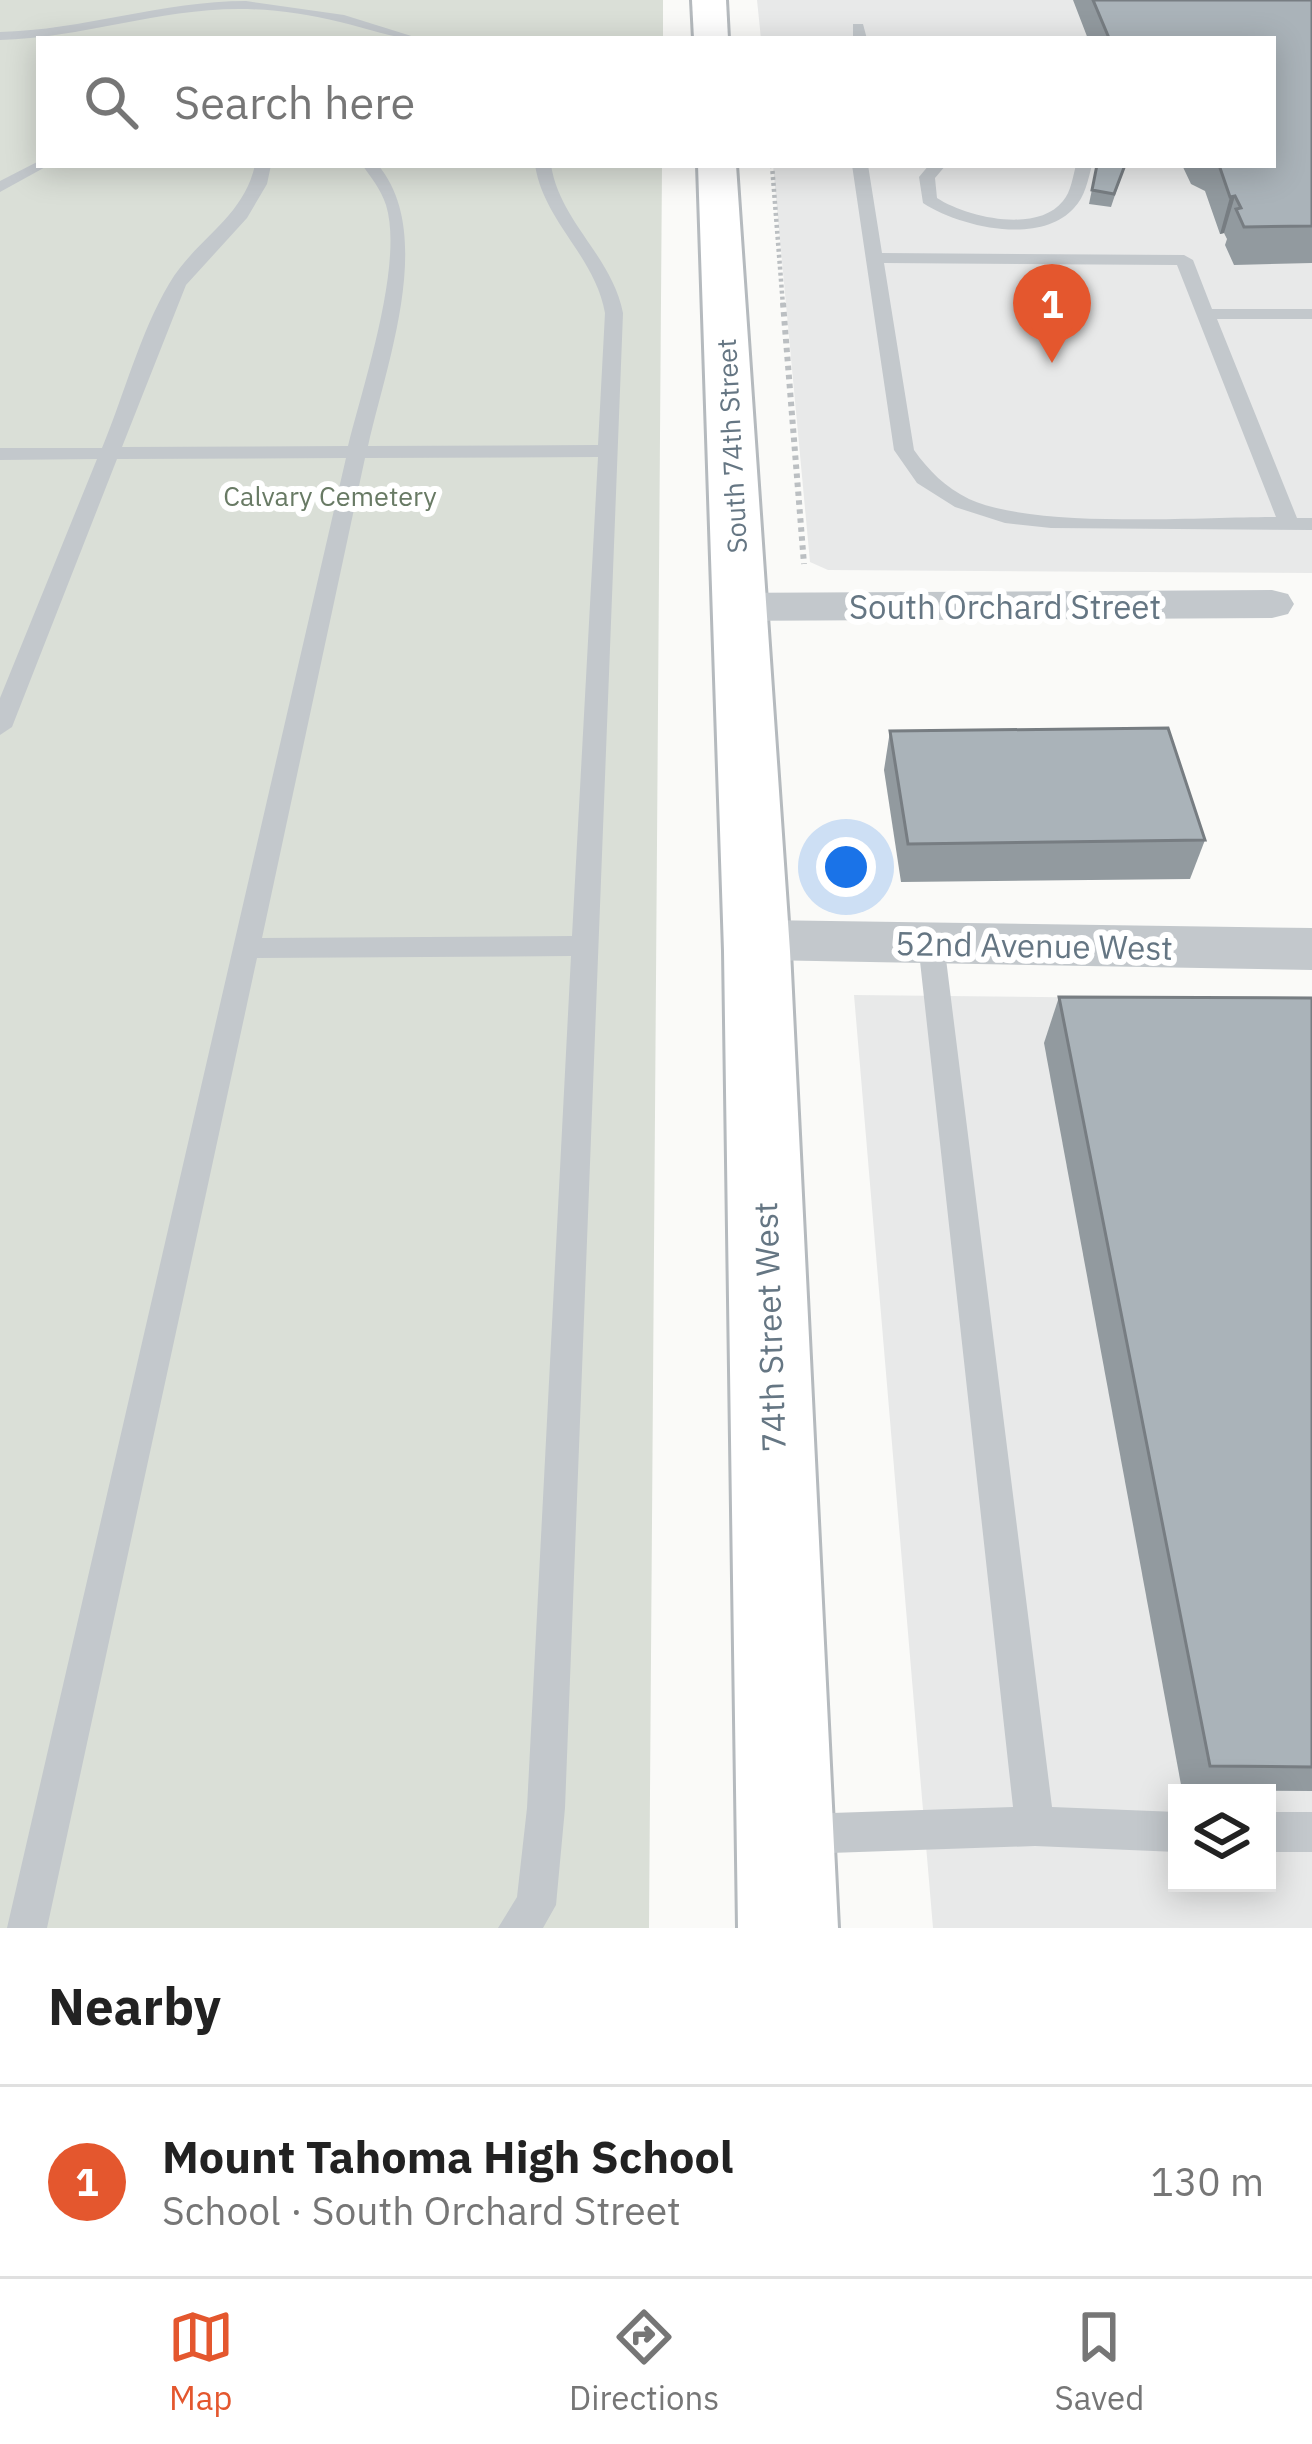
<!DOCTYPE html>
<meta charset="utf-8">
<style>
body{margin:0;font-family:"IBM Plex Sans",sans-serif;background:#f6f6f6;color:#222}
.controls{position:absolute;right:36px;bottom:36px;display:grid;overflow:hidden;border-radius:0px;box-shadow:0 6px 30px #0003}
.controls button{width:108px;height:108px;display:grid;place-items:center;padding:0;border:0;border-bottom:3px solid #e0e0e0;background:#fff;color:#222;font:60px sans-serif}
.you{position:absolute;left:846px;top:867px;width:42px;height:42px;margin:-30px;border:9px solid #fff;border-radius:50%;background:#1a73e8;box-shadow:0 0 0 18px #1a73e833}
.badge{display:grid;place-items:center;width:78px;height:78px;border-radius:50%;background:#e4572e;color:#fff;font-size:39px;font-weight:700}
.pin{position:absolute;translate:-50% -99px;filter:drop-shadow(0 3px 6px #0008)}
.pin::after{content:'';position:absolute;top:63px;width:42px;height:36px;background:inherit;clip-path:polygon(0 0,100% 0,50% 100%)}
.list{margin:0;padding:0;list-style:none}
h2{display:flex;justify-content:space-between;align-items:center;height:156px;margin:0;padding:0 48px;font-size:51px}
h2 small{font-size:39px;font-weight:400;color:#767676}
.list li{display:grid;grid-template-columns:78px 1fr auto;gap:36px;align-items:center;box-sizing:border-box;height:192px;padding:0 48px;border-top:3px solid #e0e0e0}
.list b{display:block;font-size:45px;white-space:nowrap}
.list p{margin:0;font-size:39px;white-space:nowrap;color:#767676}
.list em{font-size:39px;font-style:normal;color:#767676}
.icon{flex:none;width:66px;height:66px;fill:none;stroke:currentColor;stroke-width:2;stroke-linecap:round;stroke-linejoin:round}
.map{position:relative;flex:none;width:1312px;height:1928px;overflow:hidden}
.search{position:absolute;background:#fff;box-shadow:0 6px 30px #0003;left:36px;right:36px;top:36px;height:132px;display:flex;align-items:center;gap:30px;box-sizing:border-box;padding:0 42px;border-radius:0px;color:#767676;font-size:45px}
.sheet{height:348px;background:#fff}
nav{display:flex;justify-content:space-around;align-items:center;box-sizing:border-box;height:168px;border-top:3px solid #e0e0e0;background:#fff;font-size:33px;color:#767676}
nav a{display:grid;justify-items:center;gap:6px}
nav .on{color:#e4572e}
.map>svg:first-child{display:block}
.built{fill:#e8e9e9;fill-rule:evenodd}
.green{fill:#dadfd7}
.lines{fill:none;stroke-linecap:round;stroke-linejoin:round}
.primary-casing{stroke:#b5babe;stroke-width:6}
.path-far1{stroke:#bbbfc2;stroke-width:4.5;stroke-dasharray:3 3;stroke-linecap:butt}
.path{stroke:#bbbfc2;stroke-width:6;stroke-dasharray:4.5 4.5;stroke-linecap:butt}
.lane{fill:#c3c8cc;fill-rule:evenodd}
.street{fill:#c3c8cc;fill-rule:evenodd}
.primary{fill:#fff;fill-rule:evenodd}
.wall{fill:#929a9f}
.shaded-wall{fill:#777d82}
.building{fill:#aab3b9;stroke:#777d82;stroke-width:3}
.labels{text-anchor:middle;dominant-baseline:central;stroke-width:12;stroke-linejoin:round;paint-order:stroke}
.far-street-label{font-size:27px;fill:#657683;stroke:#fff}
.far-park-label{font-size:27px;fill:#687a64;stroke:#fff}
.street-label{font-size:33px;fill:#657683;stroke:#fff}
</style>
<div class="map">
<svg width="1312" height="1928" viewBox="0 0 1312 1928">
<rect width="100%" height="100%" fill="#fafaf8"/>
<g class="built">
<path d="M757,0H1312V573L828,570L810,562L773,165H1273V39H761Z"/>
<path d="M854,995L1312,1000V1928H933ZM1177,1793H1267V1883H1177Z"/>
</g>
<path class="green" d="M0,0H663V39H39V165H662L649,1928H0Z"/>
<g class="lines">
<defs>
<g id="primary">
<path d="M692,0H726L728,39H694Z"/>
<path d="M698,165H736L790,951L838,1928H738L724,951Z"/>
</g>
</defs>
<use href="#primary" class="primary-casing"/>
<path class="path-far1" d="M772,165L783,306"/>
<path class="path" d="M783,303L804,564"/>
<g class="lane">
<path d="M246,1L344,15L421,39C393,39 367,28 340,22C307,14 273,9 239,9C158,9 81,38 0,40V32C83,30 163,1 246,1Z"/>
<path d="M853,24H863L867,39H853Z"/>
<path d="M39,161V165H49L0,192V181Z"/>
<path d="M255,165H271L267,184L247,218L186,285L122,447L348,446C363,385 404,264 386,205C381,190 372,178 362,165H378C436,234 386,365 368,446L598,445L605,313C595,256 544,222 535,165H551C560,222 612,256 623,313L565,1808L556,1905L543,1928H498L517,1897L527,1808L571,956L257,958L47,1928H7L346,458L117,459L12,727L0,735V698L97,459L0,460V448H102C124,395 140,333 169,284C195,239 243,219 255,165ZM598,457L572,936L262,938L365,458Z"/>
<path d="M852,165H868L882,253L1184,255L1193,260L1212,309H1312V319H1217L1297,518H1312V530L1051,528L1005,523L955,507L917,483L894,450ZM884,263L1177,265L1276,517C1199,517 1035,529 969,499C945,487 929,471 914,450Z"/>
<path d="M929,165H946L935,178L937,198C966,217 1037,234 1063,201C1071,192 1073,176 1076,165H1092C1088,180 1085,197 1074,208C1040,246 960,227 923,203L919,177Z"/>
<path d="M931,933L944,943L1052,1807L1177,1812V1852L1035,1846L801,1854L787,1848L781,1834L787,1820L801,1814L1013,1807L918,943Z"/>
<rect x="1267" y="1812" width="45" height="40"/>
</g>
<g class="street">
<path d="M1272,590L1288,594L1294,604L1288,614L1272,618L739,621L723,617L717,607L723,597L739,593Z"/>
<path d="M756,920L1312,928V970L756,960L737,954L729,940L737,926Z"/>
</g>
<use href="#primary" class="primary"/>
</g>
<g class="wall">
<path d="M1073,0H1312V263L1234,265L1225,245L1227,239L1224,233L1220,234L1205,191L1191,184L1182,165H1273V39H1088Z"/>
<path d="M1097,165H1125L1111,207L1089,204Z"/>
<path d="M890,731L1205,840L1190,879L901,882L884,770Z"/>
<path d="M1059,997L1312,998V1791L1182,1790L1044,1043Z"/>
</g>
<path class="shaded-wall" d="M1235,196L1224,233L1220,234L1230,197Z"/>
<g class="building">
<path d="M1093,0H1312V226L1244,227L1236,209L1241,208L1235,196L1230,197L1219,165H1273V39L1109,38Z"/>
<path d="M1097,165H1125L1114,194L1092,190Z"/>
<path d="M1168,728L1205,840L908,844L890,731Z"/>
<path d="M1059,997L1312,998V1767L1210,1766Z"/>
</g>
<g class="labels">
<g class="far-street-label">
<text transform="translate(731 446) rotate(-93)">South 74th Street</text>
</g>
<g class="far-park-label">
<text x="330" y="495">Calvary Cemetery</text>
</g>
<g class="street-label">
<text x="1005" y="606">South Orchard Street</text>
<text transform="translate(1034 945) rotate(1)">52nd Avenue West</text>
<text transform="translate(769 1327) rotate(-92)">74th Street West</text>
</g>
</g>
</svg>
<div class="controls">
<button><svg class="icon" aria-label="layers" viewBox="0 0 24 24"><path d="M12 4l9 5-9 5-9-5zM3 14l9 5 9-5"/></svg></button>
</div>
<div class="you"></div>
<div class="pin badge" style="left:1052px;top:363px">1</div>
<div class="search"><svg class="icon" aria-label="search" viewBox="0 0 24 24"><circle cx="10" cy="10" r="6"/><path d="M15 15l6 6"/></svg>Search here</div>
</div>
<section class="sheet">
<h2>Nearby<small></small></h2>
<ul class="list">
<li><span class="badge">1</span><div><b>Mount Tahoma High School</b><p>School · South Orchard Street</p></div><em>130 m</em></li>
</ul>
</section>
<nav>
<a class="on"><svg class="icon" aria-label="map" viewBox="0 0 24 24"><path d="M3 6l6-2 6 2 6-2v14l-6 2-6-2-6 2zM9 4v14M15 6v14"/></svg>Map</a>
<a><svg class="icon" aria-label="directions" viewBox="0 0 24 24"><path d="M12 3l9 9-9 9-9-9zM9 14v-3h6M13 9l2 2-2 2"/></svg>Directions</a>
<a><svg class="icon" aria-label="saved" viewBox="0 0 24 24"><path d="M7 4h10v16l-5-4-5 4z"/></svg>Saved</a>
</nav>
